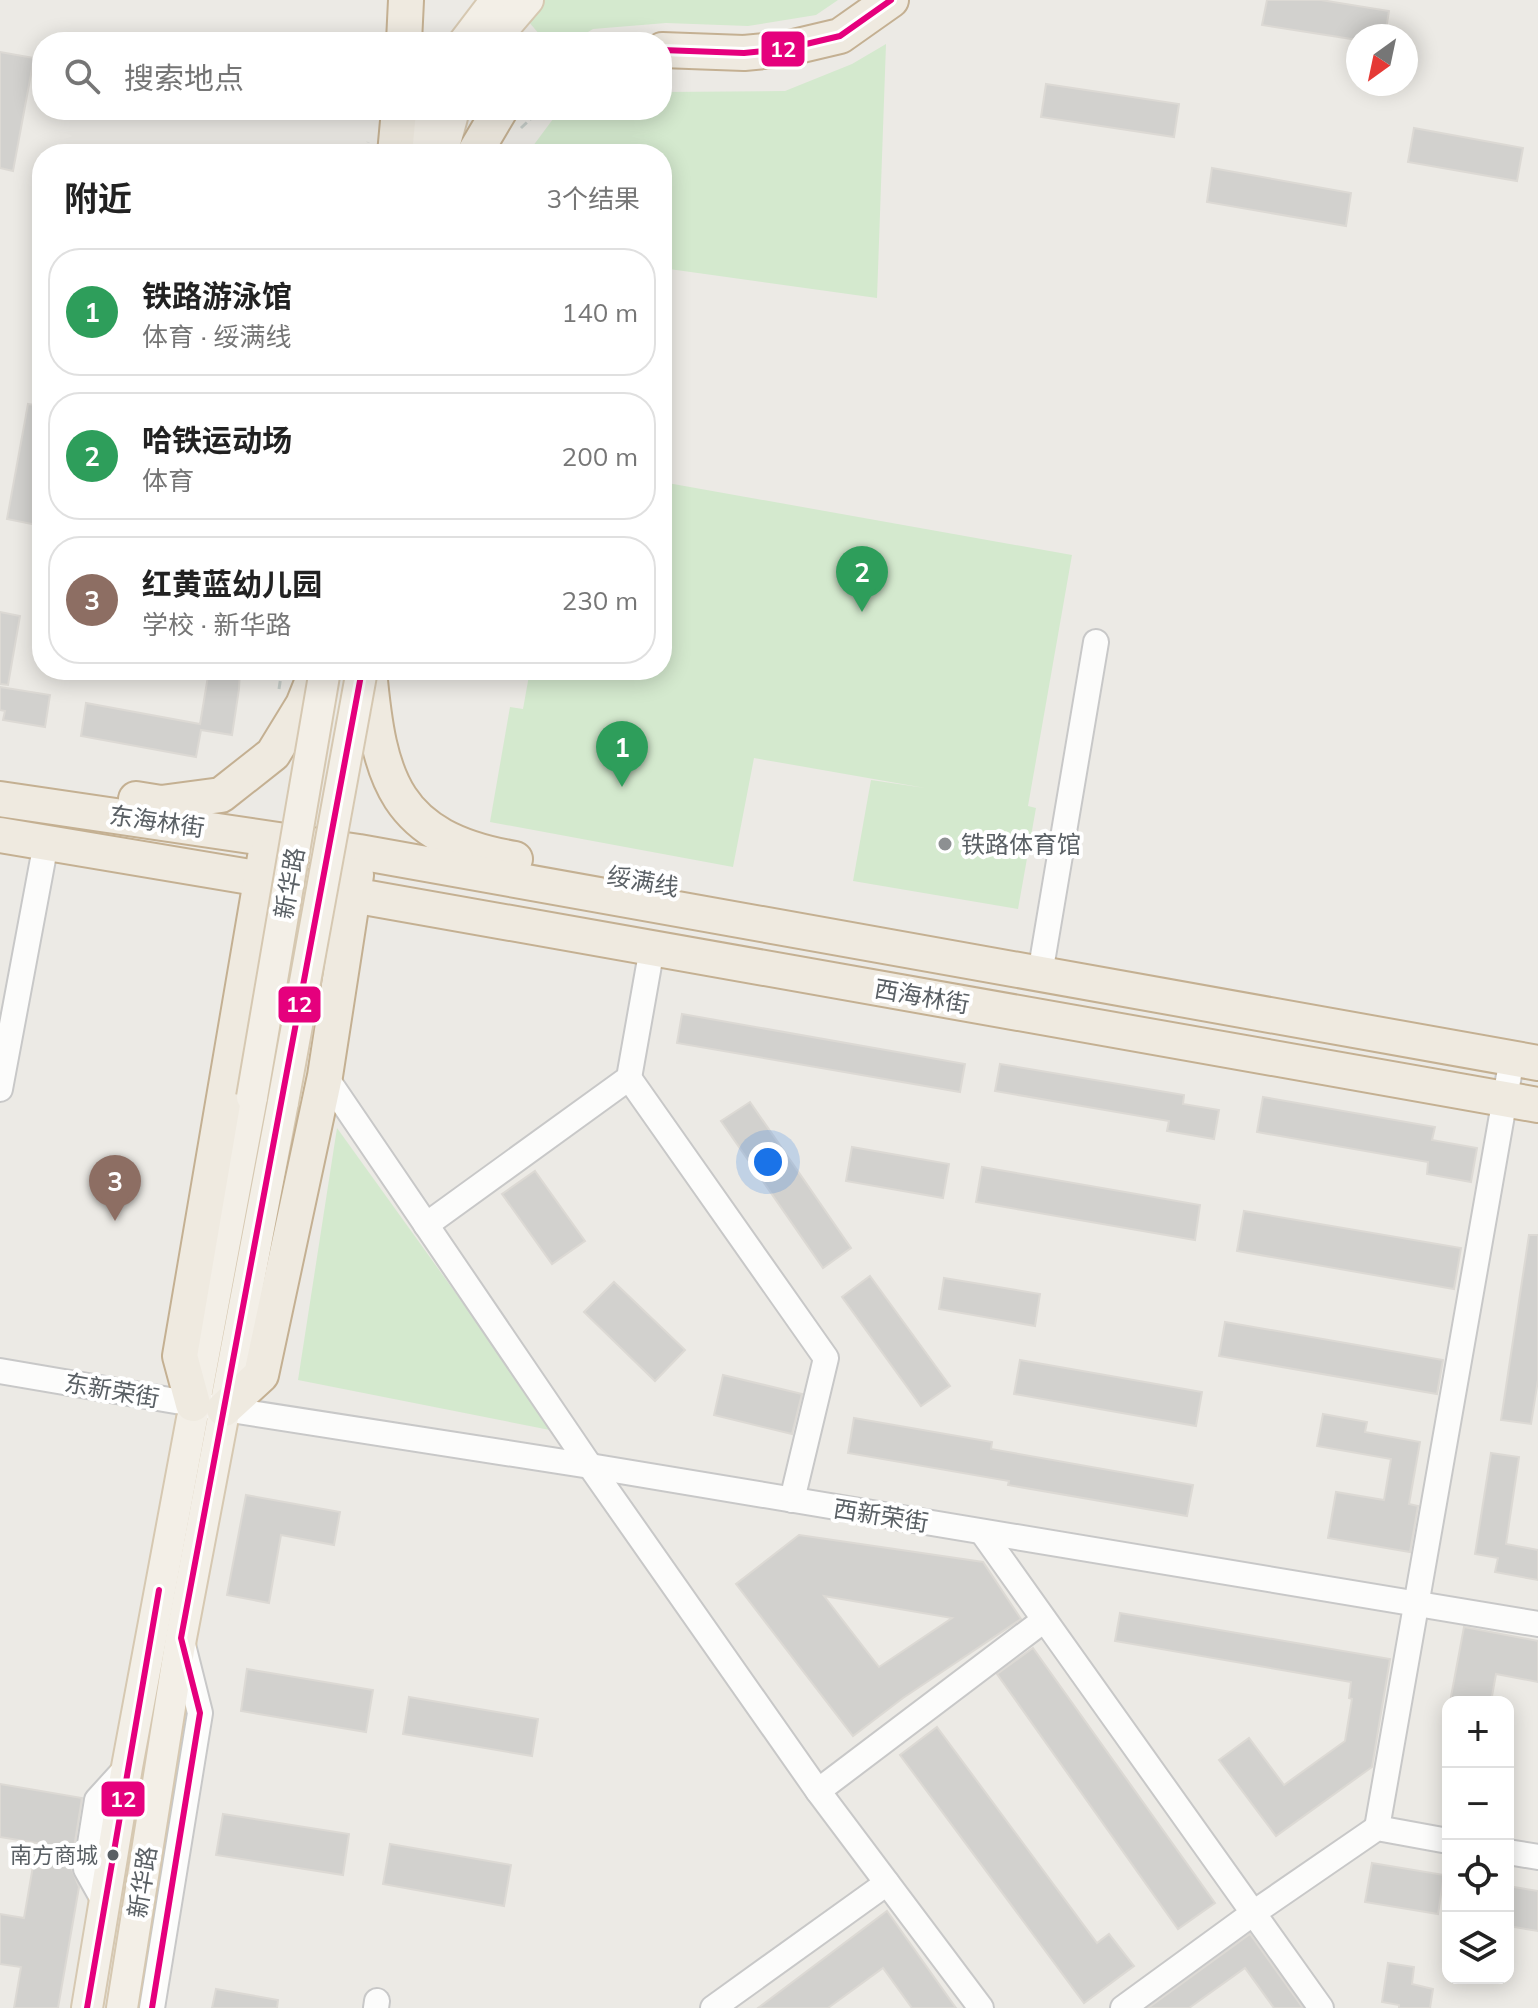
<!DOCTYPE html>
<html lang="zh">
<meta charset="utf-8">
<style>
body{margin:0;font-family:Mulish,"Noto Sans SC",sans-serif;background:#f2f2f2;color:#222}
.controls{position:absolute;right:24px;bottom:24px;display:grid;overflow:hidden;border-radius:16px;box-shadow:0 4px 20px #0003}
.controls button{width:72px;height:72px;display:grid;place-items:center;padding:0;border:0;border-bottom:2px solid #e0e0e0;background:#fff;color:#222;font:40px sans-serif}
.compass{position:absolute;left:1346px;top:24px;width:72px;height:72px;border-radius:50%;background:#fff;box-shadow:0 4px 20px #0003;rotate:213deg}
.you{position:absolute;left:768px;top:1162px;width:28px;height:28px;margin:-20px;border:6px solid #fff;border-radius:50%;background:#1a73e8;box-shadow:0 0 0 12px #1a73e833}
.badge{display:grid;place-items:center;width:52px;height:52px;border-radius:50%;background:#7c3aed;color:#fff;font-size:26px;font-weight:700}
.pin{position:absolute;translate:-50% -66px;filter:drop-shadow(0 2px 4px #0008)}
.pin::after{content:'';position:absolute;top:42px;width:28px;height:24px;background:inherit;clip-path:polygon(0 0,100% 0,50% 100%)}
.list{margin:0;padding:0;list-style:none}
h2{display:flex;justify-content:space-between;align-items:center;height:104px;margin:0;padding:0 32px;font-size:34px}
h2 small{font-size:26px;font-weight:400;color:#767676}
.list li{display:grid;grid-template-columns:52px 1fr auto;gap:24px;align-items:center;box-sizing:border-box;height:128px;margin:0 16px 16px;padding:0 16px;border:2px solid #e0e0e0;border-radius:32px}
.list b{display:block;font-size:30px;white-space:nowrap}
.list p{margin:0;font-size:26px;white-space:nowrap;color:#767676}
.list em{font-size:26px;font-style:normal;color:#767676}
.icon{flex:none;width:44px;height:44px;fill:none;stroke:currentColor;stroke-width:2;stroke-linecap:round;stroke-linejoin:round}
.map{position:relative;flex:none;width:1538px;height:2008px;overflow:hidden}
.search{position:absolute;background:#fff;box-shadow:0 4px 20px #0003;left:32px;top:32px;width:640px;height:88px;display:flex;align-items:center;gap:20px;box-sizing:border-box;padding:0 28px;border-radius:32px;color:#767676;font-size:30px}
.panel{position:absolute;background:#fff;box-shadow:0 4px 20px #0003;left:32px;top:144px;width:640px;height:536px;border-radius:32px}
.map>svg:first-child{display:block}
.green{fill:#d4e9ce}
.building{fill:#d2d1ce;stroke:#dcd9d4;stroke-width:2;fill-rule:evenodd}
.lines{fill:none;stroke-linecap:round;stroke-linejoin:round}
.minor-casing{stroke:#c8c8c8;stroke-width:28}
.major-casing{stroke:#d6c8b1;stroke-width:34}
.highway-casing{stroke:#c4b092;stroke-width:38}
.path{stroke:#c7ceca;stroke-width:3;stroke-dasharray:8 4;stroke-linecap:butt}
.minor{stroke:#fcfcfb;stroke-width:24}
.major{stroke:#f3efe7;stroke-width:30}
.highway{stroke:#efeae0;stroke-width:34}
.major-bridge-casing{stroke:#d6c8b1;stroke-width:34;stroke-linecap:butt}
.major-bridge{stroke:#f3efe7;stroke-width:30}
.bus-1-casing{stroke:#fff;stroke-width:12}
.bus-1{stroke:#e5007d;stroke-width:6}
.poi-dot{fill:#8d9092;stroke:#fff;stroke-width:3}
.bus-dot{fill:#5a6065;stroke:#fff;stroke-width:3}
.labels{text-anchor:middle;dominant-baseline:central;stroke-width:8;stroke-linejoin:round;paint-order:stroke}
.bus-label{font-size:22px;fill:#5a6065;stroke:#fff;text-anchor:end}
.street-label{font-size:24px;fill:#5a6065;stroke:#fff}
.poi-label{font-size:24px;fill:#5a6065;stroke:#fff;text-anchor:start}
.line-badge{stroke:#fff;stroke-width:3}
.badge-label{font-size:22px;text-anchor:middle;font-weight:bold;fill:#fff}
</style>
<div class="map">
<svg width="1538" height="2008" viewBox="0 0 1538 2008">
<rect width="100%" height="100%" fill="#eceae5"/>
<g class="green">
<path d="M510,0H838L816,15L748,26L666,23L593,29L571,42H546Z"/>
<path d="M886,44L877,298L662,268V154H527L556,115L566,110H662V92L785,91L852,64Z"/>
<path d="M662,482L1072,555L1028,806L1036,808L1018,909L853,881L871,780L925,788L754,758L733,867L490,822L510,707L523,709L530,670H662Z"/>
<path d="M337,1128L555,1431L298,1380Z"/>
</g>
<g class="building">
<path d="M1267,0H1321L1389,11L1385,36H1358V40L1262,25Z"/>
<path d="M0,52L34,58L13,171L0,168Z"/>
<path d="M1046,84L1179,104L1174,137L1041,117Z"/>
<path d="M1414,128L1523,148L1517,181L1408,162Z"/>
<path d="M1212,168L1351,193L1346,226L1207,202Z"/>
<path d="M28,404L42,406V526L7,519Z"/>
<path d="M0,612L20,616L8,685L0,684Z"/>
<path d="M209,670H240L239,689L232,735L201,730L196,757L81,736L86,703L200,724Z"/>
<path d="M0,687L50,695L45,727L3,720L5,711L0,710Z"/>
<path d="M682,1014L965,1064L960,1092L677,1043Z"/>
<path d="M1000,1064L1184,1095L1183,1104L1219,1110L1214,1139L1167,1131L1169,1121L995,1091Z"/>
<path d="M1263,1097L1435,1127L1432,1140L1477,1148L1471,1182L1427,1174L1428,1162L1257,1132Z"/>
<path d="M750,1102L851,1248L823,1268L721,1121Z"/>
<path d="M852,1147L949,1164L943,1198L846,1181Z"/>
<path d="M982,1167L1200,1205L1195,1240L976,1202Z"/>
<path d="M535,1171L585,1241L552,1264L502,1194Z"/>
<path d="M1244,1211L1461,1248L1454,1289L1237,1251Z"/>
<path d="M1529,1235H1538V1380L1531,1424L1501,1420Z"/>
<path d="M870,1276L950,1386L921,1406L842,1297Z"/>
<path d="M944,1278L1040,1294L1035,1326L939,1309Z"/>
<path d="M614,1282L685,1350L655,1381L584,1312Z"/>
<path d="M1225,1322L1443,1360L1437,1394L1219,1356Z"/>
<path d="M1020,1360L1202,1392L1196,1426L1014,1394Z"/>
<path d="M723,1375L802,1394L792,1434L714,1415Z"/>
<path d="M1323,1414L1367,1422L1365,1432L1420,1442L1409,1504L1418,1506L1410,1552L1328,1538L1336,1492L1384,1500L1391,1459L1317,1446Z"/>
<path d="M854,1418L992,1442L991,1449L1193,1485L1187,1516L1008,1485L1009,1481L848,1453Z"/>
<path d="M1491,1453L1519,1457L1506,1544L1538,1550V1580L1495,1572L1498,1558L1475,1554Z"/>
<path d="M246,1495L340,1512L334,1545L281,1535L269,1603L227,1595Z"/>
<path d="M799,1535L983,1562L1021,1619L903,1698L853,1736L736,1584ZM824,1596L952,1618L879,1667Z"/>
<path d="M1120,1613L1390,1659L1372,1767L1276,1836L1219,1760L1249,1738L1284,1785L1345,1741L1352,1699L1349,1698L1351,1682L1115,1641Z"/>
<path d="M1464,1627L1538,1641V1682L1496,1674L1491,1702H1450Z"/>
<path d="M1033,1648L1215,1903L1178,1929L997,1674Z"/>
<path d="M247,1669L373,1690L366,1732L241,1711Z"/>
<path d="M409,1697L538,1719L532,1756L403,1734Z"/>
<path d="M937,1727L1097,1943L1109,1934L1134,1966L1084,2003L900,1755Z"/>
<path d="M0,1784L82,1798L71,1867L79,1887L58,2008H14L21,1967L0,1964V1914L24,1918L37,1843L0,1837Z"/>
<path d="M223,1814L349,1834L343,1875L216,1855Z"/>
<path d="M390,1844L511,1865L504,1906L383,1884Z"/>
<path d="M1372,1863L1444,1875L1438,1914L1365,1902Z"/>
<path d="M1508,1886L1538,1891V1931L1508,1926Z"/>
<path d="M887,1911L956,2008H912L883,1968L828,2008H758Z"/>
<path d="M1250,1934L1303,2008H1274L1245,1968L1189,2008H1148Z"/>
<path d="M1388,1963L1414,1967L1412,1984L1433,1989L1430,2008H1399V2005L1382,2002Z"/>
<path d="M216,1989L278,2000L277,2008H212Z"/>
</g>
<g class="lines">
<defs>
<g id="minor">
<path d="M1040,974L1096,642"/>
<path d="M325,1076L590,1466L818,1791L981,2008"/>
<path d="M629,1078L826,1358L792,1500"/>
<path d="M0,1089L46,843"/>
<path d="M426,1225L629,1078L652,948"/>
<path d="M0,1371L193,1404L590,1466L1538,1624"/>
<path d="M982,1532L1321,2008"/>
<path d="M818,1791L1044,1620"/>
<path d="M1377,1828L1512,1058"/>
<path d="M1508,1852L1538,1857"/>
<path d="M105,1903L86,1869L97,1800L127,1767"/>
<path d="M152,2008L200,1713L183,1645"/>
<path d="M376,2008L377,2001"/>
<path d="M713,2008L887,1883"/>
<path d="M1123,2008L1252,1914L1377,1828L1448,1841"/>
</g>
<g id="major">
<path d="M464,42L496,0"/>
<path d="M492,42L528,0"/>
<path d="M420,154L431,110"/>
<path d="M442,154L454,110"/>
<path d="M87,2008L127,1767L252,1097"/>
<path d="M122,2008L181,1638L283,1102"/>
</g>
<g id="highway">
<path d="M404,42L406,0"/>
<path d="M662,50L744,53L785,49L840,36L891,0"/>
<path d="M395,154L399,110"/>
<path d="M474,154L500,110"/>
<path d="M369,670C379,780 394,838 515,859"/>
<path d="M0,799L359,852L1538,1063"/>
<path d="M136,799L161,803L221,795L273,754L303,705L317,670"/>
<path d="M0,835L262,879L1538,1105"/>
<path d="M193,1404L180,1356L265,857"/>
<path d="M224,1409L261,1375L325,1076L356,875"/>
</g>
</defs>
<use href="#minor" class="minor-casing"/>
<use href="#major" class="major-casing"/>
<use href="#highway" class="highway-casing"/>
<g class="path">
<path d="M521,128L540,110"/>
<path d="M366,154L368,142"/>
<path d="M279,689L282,670"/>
</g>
<use href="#minor" class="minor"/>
<use href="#major" class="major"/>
<use href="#highway" class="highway"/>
<defs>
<g id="major-bridge">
<path d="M252,1097L325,670"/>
<path d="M283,1102L362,670"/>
</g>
</defs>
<use href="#major-bridge" class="major-bridge-casing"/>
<use href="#major-bridge" class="major-bridge"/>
<defs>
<g id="bus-1">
<path d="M662,50L744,53L785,49L840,36L891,0"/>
<path d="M87,2008L159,1590"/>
<path d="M152,2008L200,1713L181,1638L362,670"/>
</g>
</defs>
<use href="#bus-1" class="bus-1-casing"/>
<use href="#bus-1" class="bus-1"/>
</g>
<circle class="poi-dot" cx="945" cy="844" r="8"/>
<circle class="bus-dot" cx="113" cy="1855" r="7"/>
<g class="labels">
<g class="bus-label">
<text x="98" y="1855">南方商城</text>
</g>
<g class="street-label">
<text transform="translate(157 821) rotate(8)">东海林街</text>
<text transform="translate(643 881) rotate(10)">绥满线</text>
<text transform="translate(289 883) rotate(-80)">新华路</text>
<text transform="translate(922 996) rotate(10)">西海林街</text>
<text transform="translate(112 1390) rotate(10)">东新荣街</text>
<text transform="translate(881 1515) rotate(9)">西新荣街</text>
<text transform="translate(142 1882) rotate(-81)">新华路</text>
</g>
<g class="poi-label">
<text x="961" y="844">铁路体育馆</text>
</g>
</g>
<g class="line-badge">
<rect x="760" y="30" width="46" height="38" rx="8" fill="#e5007d"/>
<rect x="277" y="985" width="45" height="39" rx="8" fill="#e5007d"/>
<rect x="100" y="1780" width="46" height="38" rx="8" fill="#e5007d"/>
</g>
<g class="badge-label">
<text x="783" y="57">12</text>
<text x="299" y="1012">12</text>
<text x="123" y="1807">12</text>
</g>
</svg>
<div class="controls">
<button>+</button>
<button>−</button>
<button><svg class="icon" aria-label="locate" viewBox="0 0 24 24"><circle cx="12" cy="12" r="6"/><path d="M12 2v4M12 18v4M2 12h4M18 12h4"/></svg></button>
<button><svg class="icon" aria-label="layers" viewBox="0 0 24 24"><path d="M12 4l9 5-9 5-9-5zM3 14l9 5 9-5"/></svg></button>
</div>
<svg class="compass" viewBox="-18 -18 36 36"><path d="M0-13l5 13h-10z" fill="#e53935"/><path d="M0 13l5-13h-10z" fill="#767676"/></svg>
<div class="you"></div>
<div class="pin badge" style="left:622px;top:787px;background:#2e9e5b">1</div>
<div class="pin badge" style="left:862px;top:612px;background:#2e9e5b">2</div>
<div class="pin badge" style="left:115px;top:1221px;background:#8d6e63">3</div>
<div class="search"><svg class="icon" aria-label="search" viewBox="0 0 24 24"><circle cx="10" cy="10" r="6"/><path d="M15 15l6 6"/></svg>搜索地点</div>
<section class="panel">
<h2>附近<small>3个结果</small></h2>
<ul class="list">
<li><span class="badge" style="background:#2e9e5b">1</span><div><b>铁路游泳馆</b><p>体育 · 绥满线</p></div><em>140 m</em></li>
<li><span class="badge" style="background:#2e9e5b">2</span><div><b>哈铁运动场</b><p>体育</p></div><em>200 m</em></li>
<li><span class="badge" style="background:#8d6e63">3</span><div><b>红黄蓝幼儿园</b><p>学校 · 新华路</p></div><em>230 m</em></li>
</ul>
</section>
</div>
